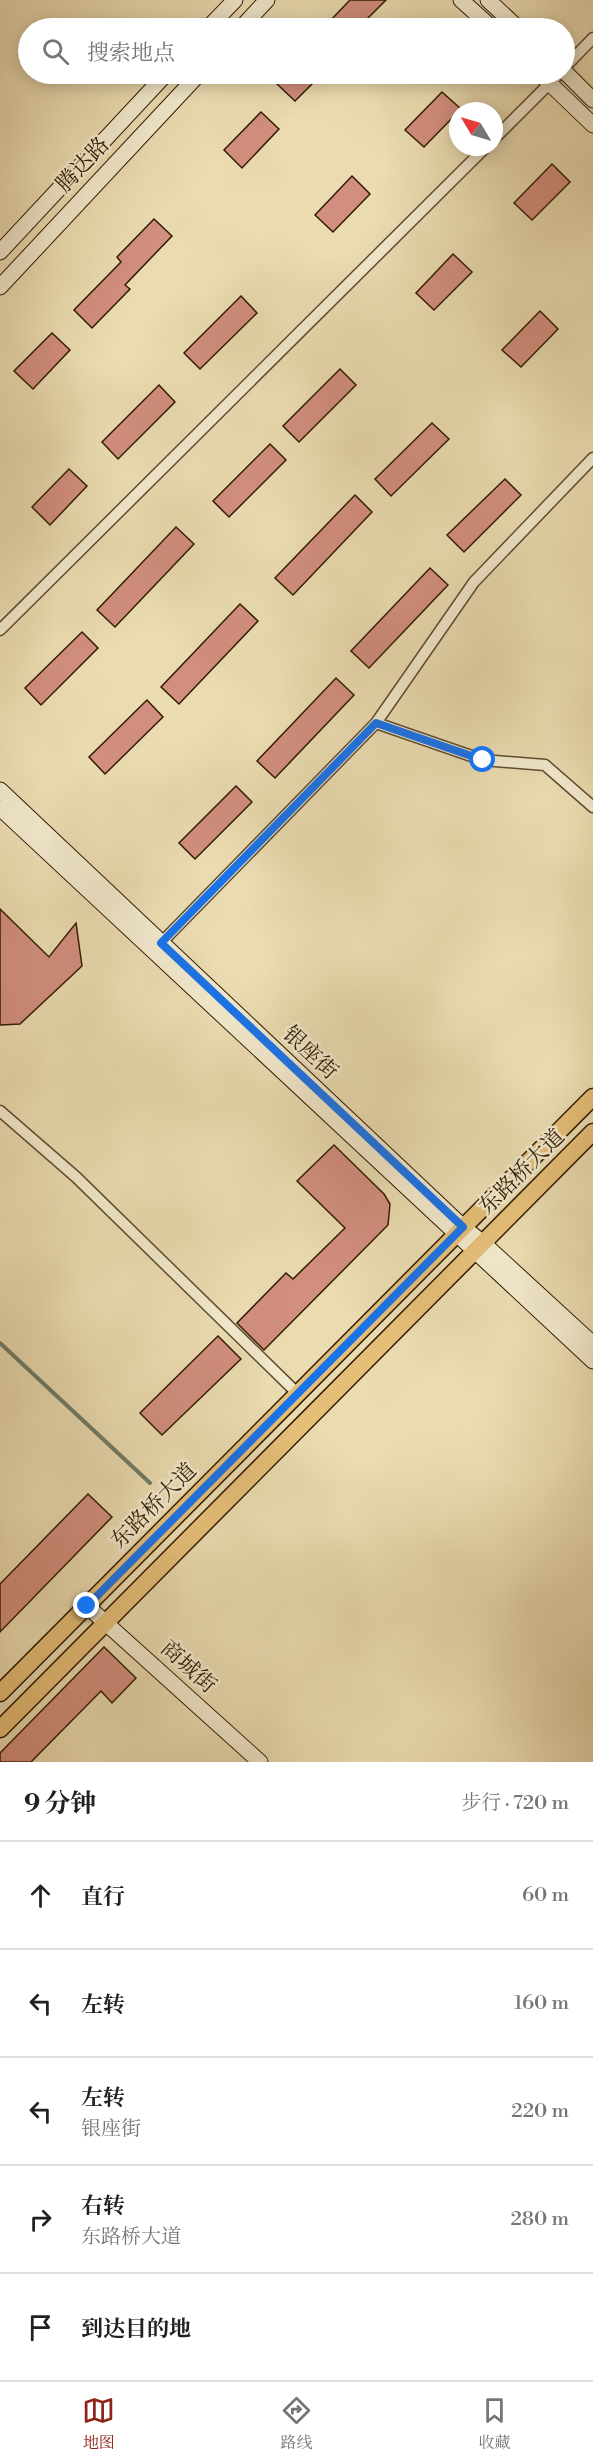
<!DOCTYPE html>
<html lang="zh">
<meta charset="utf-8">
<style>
body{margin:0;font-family:"Libre Bodoni","Noto Serif SC",serif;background:#f6f6f6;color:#202124}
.compass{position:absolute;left:449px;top:102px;width:54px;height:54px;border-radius:50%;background:#fff;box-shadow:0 3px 15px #0003;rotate:308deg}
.stop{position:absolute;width:18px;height:18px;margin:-14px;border:4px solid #1a73e8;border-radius:50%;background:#fff}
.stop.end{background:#1a73e8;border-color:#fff;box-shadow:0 2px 6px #0008}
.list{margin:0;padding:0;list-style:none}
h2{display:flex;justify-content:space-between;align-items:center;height:78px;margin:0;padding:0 24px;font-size:26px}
h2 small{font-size:20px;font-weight:400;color:#757577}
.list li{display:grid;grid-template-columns:39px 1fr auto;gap:18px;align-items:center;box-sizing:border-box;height:108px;padding:0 24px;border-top:2px solid #e0e0e0}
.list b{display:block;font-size:22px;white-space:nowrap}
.list p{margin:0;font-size:20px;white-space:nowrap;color:#757577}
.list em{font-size:20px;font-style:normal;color:#757577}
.icon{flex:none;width:33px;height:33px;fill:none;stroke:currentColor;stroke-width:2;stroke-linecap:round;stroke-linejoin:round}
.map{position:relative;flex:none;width:593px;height:1762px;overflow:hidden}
.search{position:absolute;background:#fff;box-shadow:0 3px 15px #0003;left:18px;right:18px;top:18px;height:66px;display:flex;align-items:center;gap:15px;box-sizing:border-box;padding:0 21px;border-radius:33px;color:#757577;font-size:22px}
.sheet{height:618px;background:#fff}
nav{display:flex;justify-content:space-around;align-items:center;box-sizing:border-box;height:84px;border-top:2px solid #e0e0e0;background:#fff;font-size:16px;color:#757577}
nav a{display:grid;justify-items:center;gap:3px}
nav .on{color:#8f2418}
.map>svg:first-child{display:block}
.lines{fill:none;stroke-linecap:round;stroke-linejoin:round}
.stream{stroke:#6f7b66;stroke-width:4}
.building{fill:#d28e7e;stroke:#311c02;stroke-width:1.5}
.street-casing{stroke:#5f4c2e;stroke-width:13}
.secondary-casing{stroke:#311c02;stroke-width:17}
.primary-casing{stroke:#311c02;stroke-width:19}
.street{stroke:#f1e8cc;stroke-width:10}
.secondary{stroke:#f1e8cc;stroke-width:15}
.primary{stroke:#e5be78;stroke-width:16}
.route{stroke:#1a73e8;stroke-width:8}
.labels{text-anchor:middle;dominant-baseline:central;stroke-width:5;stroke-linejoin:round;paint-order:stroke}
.street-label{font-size:22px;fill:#311c02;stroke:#f1e8cc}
</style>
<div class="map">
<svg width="593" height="1762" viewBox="0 0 593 1762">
<rect width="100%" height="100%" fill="#eadbb0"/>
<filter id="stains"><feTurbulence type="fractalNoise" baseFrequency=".00333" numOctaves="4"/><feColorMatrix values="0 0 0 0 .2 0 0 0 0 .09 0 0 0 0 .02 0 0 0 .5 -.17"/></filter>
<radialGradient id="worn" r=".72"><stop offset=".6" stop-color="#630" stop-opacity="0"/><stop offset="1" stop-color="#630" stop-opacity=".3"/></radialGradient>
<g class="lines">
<path class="stream" d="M0,1343L150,1483"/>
</g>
<g class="building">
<path d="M350,0H386L358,28H333L328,23Z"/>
<path d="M287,74H322L295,101L277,84Z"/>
<path d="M442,92L461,109L424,147L405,130Z"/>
<path d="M261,112L279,129L242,168L224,150Z"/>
<path d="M552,164L570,182L532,220L514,203Z"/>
<path d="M352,176L370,194L333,232L315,215Z"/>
<path d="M154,219L172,236L125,285L130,289L92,328L74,310L121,262L117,257Z"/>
<path d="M453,254L472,272L434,310L416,293Z"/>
<path d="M241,296L257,313L200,369L184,353Z"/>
<path d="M540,311L558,329L521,367L502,350Z"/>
<path d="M52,333L70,350L33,389L14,371Z"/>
<path d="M340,369L356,385L299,442L283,426Z"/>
<path d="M159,385L175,402L118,459L102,442Z"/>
<path d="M432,423L449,439L391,496L375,479Z"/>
<path d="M270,444L286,460L229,517L213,501Z"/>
<path d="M69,469L87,486L50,525L32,507Z"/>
<path d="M505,479L521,495L464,552L447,535Z"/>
<path d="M355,495L372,512L293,595L275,578Z"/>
<path d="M176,527L194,544L115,627L97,610Z"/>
<path d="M430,568L448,585L369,668L351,651Z"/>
<path d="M240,604L258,621L179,704L161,687Z"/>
<path d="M82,632L98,648L41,705L25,688Z"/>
<path d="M336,678L354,695L275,778L257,761Z"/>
<path d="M147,700L163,717L105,774L89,757Z"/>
<path d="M236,786L252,802L195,859L179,843Z"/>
<path d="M0,909L49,957L76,923L82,966L20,1024L0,1025Z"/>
<path d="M334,1145L384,1194L390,1204L388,1225L264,1350L237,1323L286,1273L293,1279L345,1228L297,1181Z"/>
<path d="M218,1336L241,1359L162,1435L140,1413Z"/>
<path d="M88,1494L112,1517L0,1632V1584Z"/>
<path d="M104,1647L136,1678L112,1703L101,1691L31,1762H0V1753Z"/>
</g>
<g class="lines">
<defs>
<g id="street">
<path d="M564,68L593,38"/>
<path d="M494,139L559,74"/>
<path d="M0,630L486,147"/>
<path d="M376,723L483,760L545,765L593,807"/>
<path d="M161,943L376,723L474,582L593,458"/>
<path d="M0,1111L76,1177L298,1394"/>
</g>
<g id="secondary">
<path d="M461,0L492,28"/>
<path d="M488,0L518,28"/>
<path d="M208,28L235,0"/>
<path d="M241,28L267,0"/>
<path d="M564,71L593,100"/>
<path d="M540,74L593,125"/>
<path d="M0,252L166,74"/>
<path d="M0,287L199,74"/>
<path d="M0,790L463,1227L483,1243L593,1344"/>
<path d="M0,808L593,1361"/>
<path d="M87,1606L260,1762"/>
</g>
<g id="primary">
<path d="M0,1693L593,1097"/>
<path d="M0,1729L593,1132"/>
</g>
</defs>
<use href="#street" class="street-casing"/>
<use href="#secondary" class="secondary-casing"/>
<use href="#primary" class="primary-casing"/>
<use href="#street" class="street"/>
<use href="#secondary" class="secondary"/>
<use href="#primary" class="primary"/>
</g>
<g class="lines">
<path class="route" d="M87,1606L463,1227L161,943L376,723L483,760"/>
</g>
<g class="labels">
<g class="street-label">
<text transform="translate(83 165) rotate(-47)">腾达路</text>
<text transform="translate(310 1053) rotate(43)">银座街</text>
<text transform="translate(522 1172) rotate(-45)">东路桥大道</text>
<text transform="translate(154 1506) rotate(-45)">东路桥大道</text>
<text transform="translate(188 1667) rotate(42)">商城街</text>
</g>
</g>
<rect width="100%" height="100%" filter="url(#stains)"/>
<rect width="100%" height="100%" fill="url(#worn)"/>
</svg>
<svg class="compass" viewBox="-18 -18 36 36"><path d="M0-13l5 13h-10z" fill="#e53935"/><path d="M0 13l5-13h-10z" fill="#757577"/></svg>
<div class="stop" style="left:483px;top:760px"></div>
<div class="stop end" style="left:87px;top:1606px"></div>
<div class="search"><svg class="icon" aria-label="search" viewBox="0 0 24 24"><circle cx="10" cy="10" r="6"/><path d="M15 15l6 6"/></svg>搜索地点</div>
</div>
<section class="sheet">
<h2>9 分钟<small>步行 · 720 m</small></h2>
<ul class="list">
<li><svg class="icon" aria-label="ahead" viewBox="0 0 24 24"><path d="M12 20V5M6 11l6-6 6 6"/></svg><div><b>直行</b></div><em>60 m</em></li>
<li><svg class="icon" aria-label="left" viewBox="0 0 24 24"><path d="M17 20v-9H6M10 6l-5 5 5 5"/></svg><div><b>左转</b></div><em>160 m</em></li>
<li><svg class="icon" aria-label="left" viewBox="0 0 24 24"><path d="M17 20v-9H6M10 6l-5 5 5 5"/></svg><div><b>左转</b><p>银座街</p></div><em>220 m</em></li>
<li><svg class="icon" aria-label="right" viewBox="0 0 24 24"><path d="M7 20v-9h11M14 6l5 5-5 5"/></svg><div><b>右转</b><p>东路桥大道</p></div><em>280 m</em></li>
<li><svg class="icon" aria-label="arrive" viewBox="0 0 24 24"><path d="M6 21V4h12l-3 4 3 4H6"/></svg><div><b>到达目的地</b></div></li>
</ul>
</section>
<nav>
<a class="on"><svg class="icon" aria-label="map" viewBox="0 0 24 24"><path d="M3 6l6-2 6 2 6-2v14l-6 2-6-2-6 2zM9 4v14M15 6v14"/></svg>地图</a>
<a><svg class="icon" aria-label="directions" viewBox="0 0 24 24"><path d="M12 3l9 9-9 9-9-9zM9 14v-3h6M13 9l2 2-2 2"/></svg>路线</a>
<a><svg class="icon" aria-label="saved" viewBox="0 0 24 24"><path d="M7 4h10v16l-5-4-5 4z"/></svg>收藏</a>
</nav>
